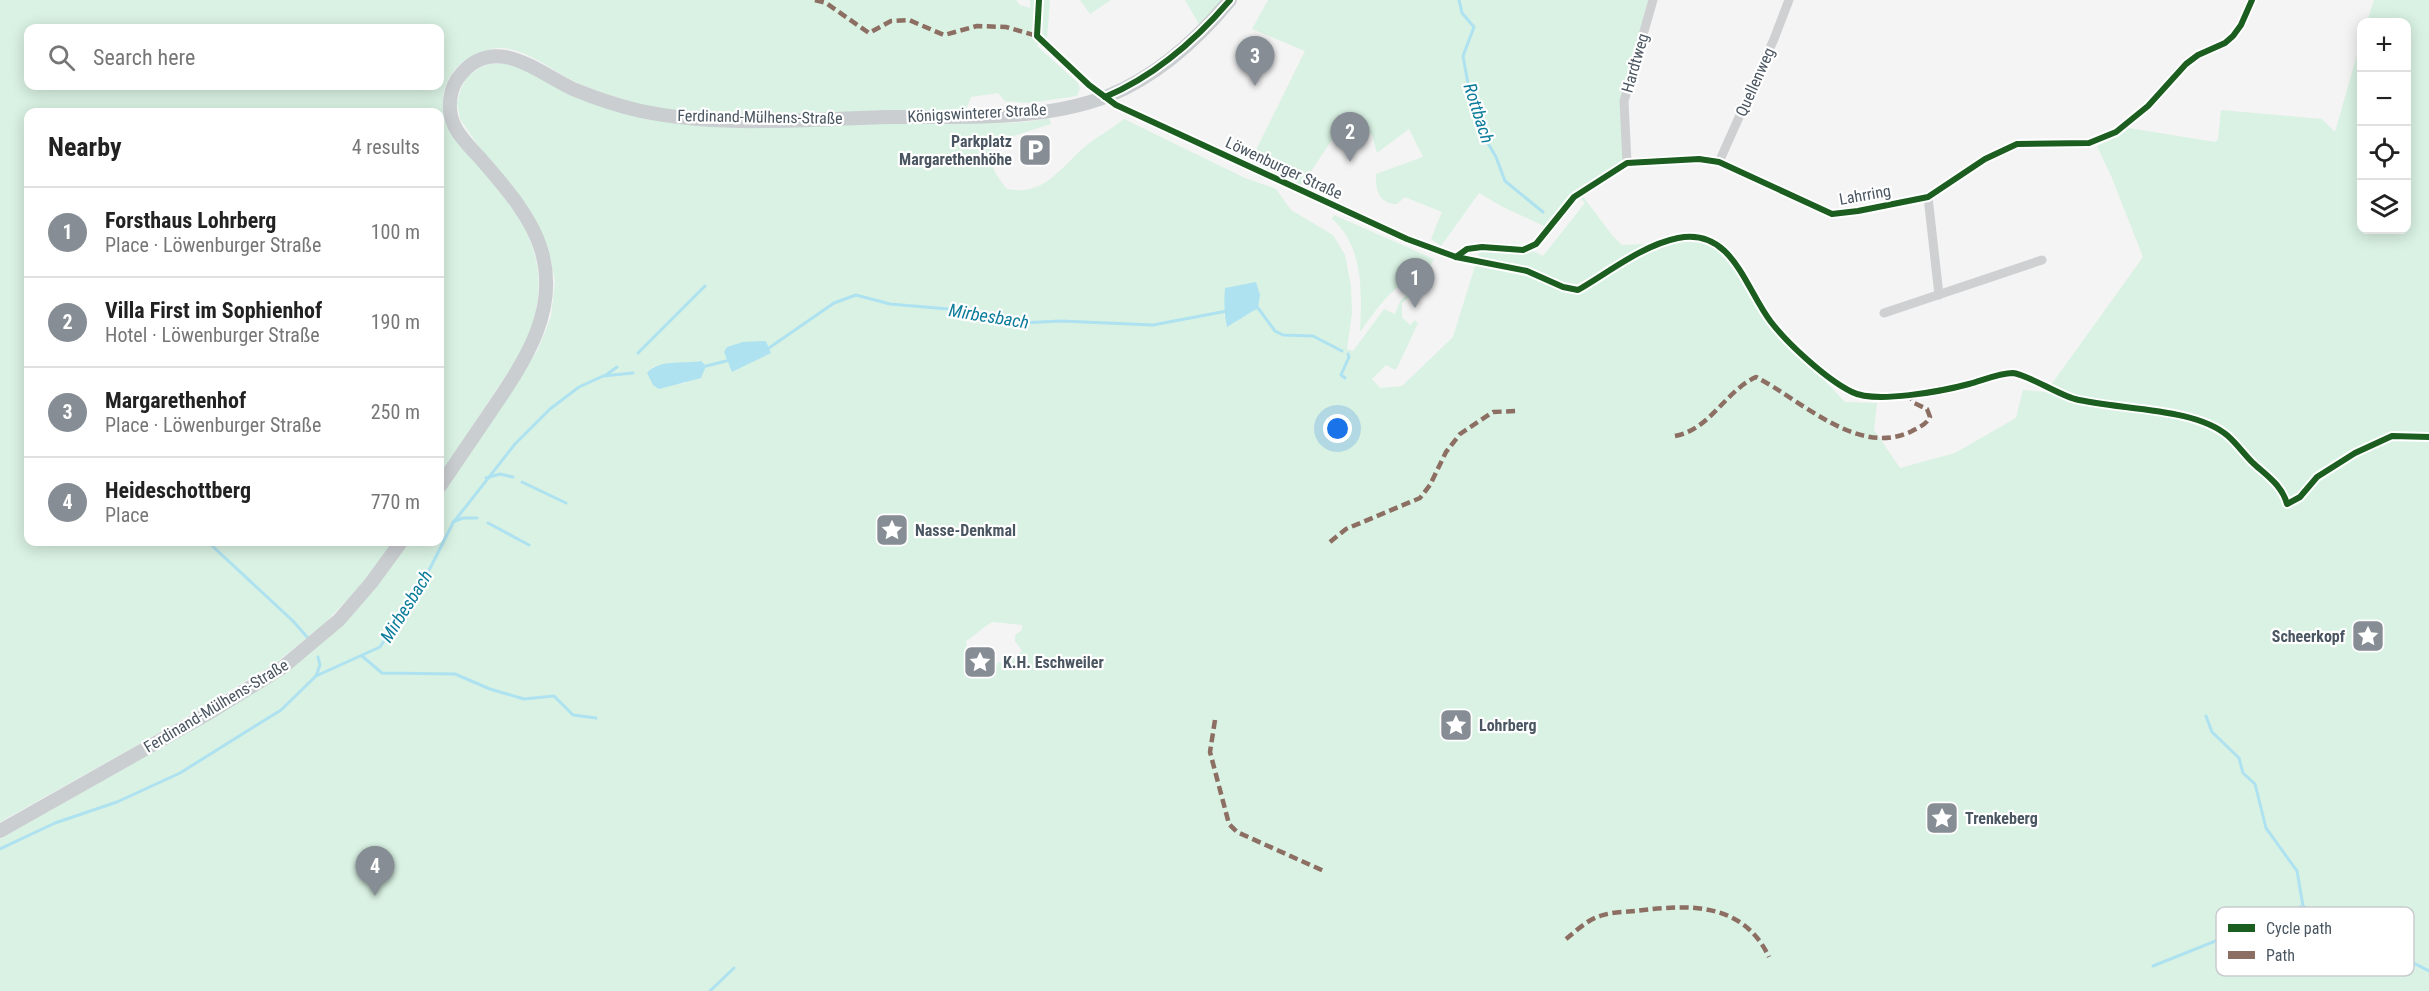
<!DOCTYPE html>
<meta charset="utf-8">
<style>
body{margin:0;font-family:"Roboto Condensed",sans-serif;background:#f2f2f2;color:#222}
.controls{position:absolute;right:18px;top:18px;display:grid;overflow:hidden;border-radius:12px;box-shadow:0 3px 15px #0003}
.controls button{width:54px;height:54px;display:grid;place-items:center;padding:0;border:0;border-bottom:2px solid #e0e0e0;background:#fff;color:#222;font:30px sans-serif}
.you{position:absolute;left:1338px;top:429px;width:21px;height:21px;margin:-15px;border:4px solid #fff;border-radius:50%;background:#1a73e8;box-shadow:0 0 0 9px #1a73e833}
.badge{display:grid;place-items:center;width:39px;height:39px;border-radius:50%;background:#868d94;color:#fff;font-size:20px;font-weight:700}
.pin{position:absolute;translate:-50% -50px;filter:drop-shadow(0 2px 3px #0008)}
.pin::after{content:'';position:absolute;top:32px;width:21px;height:18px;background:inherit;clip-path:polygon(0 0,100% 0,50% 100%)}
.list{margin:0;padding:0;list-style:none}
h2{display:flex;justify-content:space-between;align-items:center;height:78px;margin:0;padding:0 24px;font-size:26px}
h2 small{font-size:20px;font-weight:400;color:#767676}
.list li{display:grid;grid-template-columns:39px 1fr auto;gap:18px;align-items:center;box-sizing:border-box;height:90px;padding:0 24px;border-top:2px solid #e0e0e0}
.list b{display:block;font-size:22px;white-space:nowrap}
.list p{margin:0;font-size:20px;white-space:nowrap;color:#767676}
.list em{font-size:20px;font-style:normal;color:#767676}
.icon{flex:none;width:33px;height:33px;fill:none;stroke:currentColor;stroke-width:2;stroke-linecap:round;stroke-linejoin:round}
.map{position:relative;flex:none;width:2429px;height:991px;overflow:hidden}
.search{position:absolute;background:#fff;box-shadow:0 3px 15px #0003;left:24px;top:24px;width:420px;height:66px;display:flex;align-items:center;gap:15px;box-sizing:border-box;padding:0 21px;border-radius:12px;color:#767676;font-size:22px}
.panel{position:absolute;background:#fff;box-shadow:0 3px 15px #0003;left:24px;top:108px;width:420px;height:438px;border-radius:12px}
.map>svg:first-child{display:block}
.green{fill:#d9f2e3;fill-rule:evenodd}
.water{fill:#aee2f0}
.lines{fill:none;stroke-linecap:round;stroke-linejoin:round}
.stream{stroke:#aee2f0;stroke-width:3}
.street{stroke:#ced0d2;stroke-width:9}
.primary{stroke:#caced1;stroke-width:14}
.quiet{stroke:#8d6e63;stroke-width:4.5;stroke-dasharray:9 4.5;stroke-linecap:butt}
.cycleway-casing{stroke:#fff;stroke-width:10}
.cycleway{stroke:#1b5e20;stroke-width:6}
.labels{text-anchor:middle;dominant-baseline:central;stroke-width:4.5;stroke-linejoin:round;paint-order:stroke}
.street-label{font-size:16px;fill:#4a5661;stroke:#fff}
.poi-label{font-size:16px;font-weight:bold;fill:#4a5661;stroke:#fff;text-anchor:start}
.water-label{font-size:18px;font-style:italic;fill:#0c7c9b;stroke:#fff}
.key{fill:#fff;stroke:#c9ccd0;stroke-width:1.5}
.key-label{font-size:16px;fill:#4a5661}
</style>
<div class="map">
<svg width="2429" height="991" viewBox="0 0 2429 991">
<rect width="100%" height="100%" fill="#f4f4f4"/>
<g class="green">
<path d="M0,0H1016L1020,5L1030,8V0H1050L1047,38L1037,46L1077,82L1080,88L1077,96L1028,103L1005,101L998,93L971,97L965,112C911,112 856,112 802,113C749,114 697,117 644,106C621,101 598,92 576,82C552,71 525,47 498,48C469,50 442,73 443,104C443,123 457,136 468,150C522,217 561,259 524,348L440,475V112H28V542H394L359,587L325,623L277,662L166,729L0,822ZM28,28H440V86H28Z"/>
<path d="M1080,0H1111L1090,14Z"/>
<path d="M1185,0H1224L1199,24Z"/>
<path d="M1268,0H1655L1626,100L1629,161L1569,195L1546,227L1503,207L1479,193L1441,246L1431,239L1442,212L1405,197L1397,204C1379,204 1375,189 1376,174L1423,157L1409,129L1377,153L1372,135L1358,128L1335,135L1302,185L1249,164L1305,51L1252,29Z"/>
<path d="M2374,0H2429V991H0V839L201,725L287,671L375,587L410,542H440V498L537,351L551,317L555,281L548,247L532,213L513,187L486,157L460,119L457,103L461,89L467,77L481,67L494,63L506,64L517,66L594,104L629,114L980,121C1004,125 1025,123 1049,118L1051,124L994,142C986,161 995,174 1007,189C1043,196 1058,171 1082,149C1095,138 1110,130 1124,119L1245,178L1276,189L1291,210L1333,235L1345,255L1351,286L1352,313L1347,349L1353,351L1384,309L1395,314L1400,301L1420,284L1422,286L1402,303V317L1410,325L1415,320L1418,323L1398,366L1395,370L1386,365L1372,379L1380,388L1402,386L1453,337L1480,250C1499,250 1527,245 1543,256L1585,203L1579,197L1581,194L1612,235L1622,245L1646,244L1678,235L1712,238L1728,249L1766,324L1785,339L1845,402L1877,403L1874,430L1900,468L1955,453L2016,418L2023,390L2046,392L2143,257L2112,178L2097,146L2129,128L2215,142L2218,140L2221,110L2322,119L2335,132L2361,41L2362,230H2406V22H2367ZM1227,301L1258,308L1227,327L1224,312ZM766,341L771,353L732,372ZM701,361L686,383L673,384L652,367ZM993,622L1022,625V630L1015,635V641L1022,651L1008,664L1000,662L991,667L978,656L967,650L966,641C976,635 982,627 993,622Z"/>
<path d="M1334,215L1434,259C1428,273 1413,277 1401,285C1384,296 1372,316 1360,332C1362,294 1364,246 1332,219Z"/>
</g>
<g class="water">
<path d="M1256,282L1260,295L1258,308L1227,327C1224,315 1224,300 1225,288Z"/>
<path d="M766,341L771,353L732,372L724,352L727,347L743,342Z"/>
<path d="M701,361L706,366L701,378L659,389L653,385L647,373C659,359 683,364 701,361Z"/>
</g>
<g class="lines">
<g class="stream">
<path d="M1459,0L1462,13L1474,27L1463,56L1469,89L1485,138L1496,157L1505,181L1543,212"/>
<path d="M1255,308H1258L1275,331L1283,335L1313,336L1342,351"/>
<path d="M766,350L834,303L856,295L890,304L972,311L1021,323L1061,321L1153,325L1227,311"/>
<path d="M638,353L705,286"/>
<path d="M702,367L730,360"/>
<path d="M606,375L617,367"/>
<path d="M1345,378L1341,375L1349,357L1348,354"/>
<path d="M486,478L500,474L513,477"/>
<path d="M522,482L566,503"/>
<path d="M453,522L463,518H477"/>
<path d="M488,523L529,545"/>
<path d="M208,542L293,621L307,637"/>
<path d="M362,656L382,673L455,674L490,689L524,699L554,696L573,715L596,718"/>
<path d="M316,676L320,665L318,657"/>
<path d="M2206,716L2212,732L2239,758L2243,773L2255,784L2266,828L2297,871L2303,906"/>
<path d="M0,849L55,823L117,802L180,773L281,710L316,676L380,647L421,586L453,523L515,444L550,409L579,387L603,376L633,373"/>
<path d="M2153,966L2303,906L2429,971"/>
<path d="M710,991L734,968"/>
</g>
<g class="street">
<path d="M1039,0L1037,36L1089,85L1116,105L1407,239L1456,257L1467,249L1482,247L1523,250L1536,244L1574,197L1627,163L1699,159L1719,162L1832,214L1858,211L1928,197L1985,159L2017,144L2089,143L2116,132L2148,106L2186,64L2198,55L2225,43L2233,36L2241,25L2252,0"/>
<path d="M1719,162L1774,39L1789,0"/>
<path d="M1627,163L1624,101L1653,0"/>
<path d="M1928,197L1939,295"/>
<path d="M1884,313L2042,260"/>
</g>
<g class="primary">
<path d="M440,486C457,461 474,436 491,411C524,362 560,311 541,249C530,214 503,185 480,158C471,148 461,139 455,127C446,109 449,87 462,73C496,34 539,73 573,89C595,98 618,106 641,111C722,128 807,119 889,117C961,116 1040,122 1108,96C1157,76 1197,40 1230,0"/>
<path d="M0,831L207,714L283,667L339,620L371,583L401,542"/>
</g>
<g class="quiet">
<path d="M815,0L826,3L869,33L891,21L909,20L944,35L977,26L1006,27L1037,36"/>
<path d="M1675,436C1711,429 1724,392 1756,377C1801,400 1859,458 1912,431C1919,427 1926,425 1930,417L1927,409L1914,403L1909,395"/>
<path d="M1330,542L1346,529L1420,498L1430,485L1446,452L1460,434L1493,412L1516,411"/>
<path d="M1215,720L1210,752L1229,824L1237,832L1326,872"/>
<path d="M1566,939C1576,931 1587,920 1600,916C1611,912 1625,912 1636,911C1689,904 1743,902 1769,957"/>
</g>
<defs>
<g id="cycleway">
<path d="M1039,0L1037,36L1089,85L1116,105L1407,239L1456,257L1527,271L1563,287L1578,290C1609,272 1643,245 1678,238C1732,227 1745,288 1771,322C1788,344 1827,380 1852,392C1875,404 1943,391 1969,384C1981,381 1999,373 2013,373C2026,374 2059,395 2075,399C2118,410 2195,407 2228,436C2237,444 2244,454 2253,463C2266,475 2282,485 2287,504L2300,497L2317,477L2355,453L2392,436L2429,437"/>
<path d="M1105,97C1155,76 1195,41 1230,0"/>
<path d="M1456,257L1467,249L1482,247L1523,250L1536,244L1574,197L1627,163L1699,159L1719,162L1832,214L1858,211L1928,197L1985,159L2017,144L2089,143L2116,132L2148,106L2186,64L2198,55L2225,43L2233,36L2241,25L2252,0"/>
</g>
</defs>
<use href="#cycleway" class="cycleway-casing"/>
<use href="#cycleway" class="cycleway"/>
</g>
<defs>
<symbol id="parking-square" viewBox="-11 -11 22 22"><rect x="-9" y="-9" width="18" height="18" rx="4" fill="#868d94" stroke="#fff"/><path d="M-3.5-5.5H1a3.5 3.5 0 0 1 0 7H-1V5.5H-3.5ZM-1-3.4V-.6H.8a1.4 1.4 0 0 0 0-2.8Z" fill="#fff"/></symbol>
<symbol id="sight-square" viewBox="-11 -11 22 22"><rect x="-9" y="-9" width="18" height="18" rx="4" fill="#868d94" stroke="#fff"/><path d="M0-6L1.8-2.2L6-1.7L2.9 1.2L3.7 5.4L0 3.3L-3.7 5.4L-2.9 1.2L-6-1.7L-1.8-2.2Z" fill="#fff"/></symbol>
</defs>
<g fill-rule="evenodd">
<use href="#parking-square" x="1016" y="131" width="38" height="38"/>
<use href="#sight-square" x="873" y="511" width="38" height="38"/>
<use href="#sight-square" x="2349" y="617" width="38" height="38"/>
<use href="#sight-square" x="961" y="643" width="38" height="38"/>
<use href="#sight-square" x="1437" y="706" width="38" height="38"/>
<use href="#sight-square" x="1923" y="799" width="38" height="38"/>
</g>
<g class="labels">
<g class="street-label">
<text transform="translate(1635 63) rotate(-74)">Hardtweg</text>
<text transform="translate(1755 82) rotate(-66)">Quellenweg</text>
<text transform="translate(977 113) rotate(-3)">Königswinterer Straße</text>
<text transform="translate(760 117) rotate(1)">Ferdinand-Mülhens-Straße</text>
<text transform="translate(1284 168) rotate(25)">Löwenburger Straße</text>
<text transform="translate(1865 195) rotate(-10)">Lahrring</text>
<text transform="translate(216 706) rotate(-31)">Ferdinand-Mülhens-Straße</text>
</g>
<g class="poi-label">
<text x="1012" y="141" text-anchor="end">Parkplatz<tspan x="1012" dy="18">Margarethenhöhe</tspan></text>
<text x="915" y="530">Nasse-Denkmal</text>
<text x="2345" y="636" text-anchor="end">Scheerkopf</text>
<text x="1003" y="662">K.H. Eschweiler</text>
<text x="1479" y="725">Lohrberg</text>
<text x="1965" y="818">Trenkeberg</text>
</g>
<g class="water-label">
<text transform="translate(1479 113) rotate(72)">Rottbach</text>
<text transform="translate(989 316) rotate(9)">Mirbesbach</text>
<text transform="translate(406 606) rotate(-58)">Mirbesbach</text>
</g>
</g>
<rect x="2216" y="907" width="198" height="69" rx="9" class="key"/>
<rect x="2228" y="924" width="27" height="8" fill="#1b5e20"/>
<rect x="2228" y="951" width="27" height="8" fill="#8d6e63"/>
<g class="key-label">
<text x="2266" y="934">Cycle path</text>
<text x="2266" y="961">Path</text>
</g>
</svg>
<div class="controls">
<button>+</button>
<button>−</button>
<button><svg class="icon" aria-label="locate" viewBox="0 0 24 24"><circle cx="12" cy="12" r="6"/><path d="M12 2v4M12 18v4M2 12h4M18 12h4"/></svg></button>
<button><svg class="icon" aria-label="layers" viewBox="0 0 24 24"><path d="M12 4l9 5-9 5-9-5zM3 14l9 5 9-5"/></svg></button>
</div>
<div class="you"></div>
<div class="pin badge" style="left:1415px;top:308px">1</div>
<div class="pin badge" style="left:1350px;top:162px">2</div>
<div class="pin badge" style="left:1255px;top:86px">3</div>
<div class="pin badge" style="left:375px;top:896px">4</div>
<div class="search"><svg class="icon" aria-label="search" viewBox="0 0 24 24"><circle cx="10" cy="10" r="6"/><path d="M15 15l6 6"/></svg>Search here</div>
<section class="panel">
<h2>Nearby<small>4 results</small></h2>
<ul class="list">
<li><span class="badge">1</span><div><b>Forsthaus Lohrberg</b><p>Place · Löwenburger Straße</p></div><em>100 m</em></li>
<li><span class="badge">2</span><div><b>Villa First im Sophienhof</b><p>Hotel · Löwenburger Straße</p></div><em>190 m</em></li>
<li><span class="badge">3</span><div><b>Margarethenhof</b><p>Place · Löwenburger Straße</p></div><em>250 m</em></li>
<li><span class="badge">4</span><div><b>Heideschottberg</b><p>Place</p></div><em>770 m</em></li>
</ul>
</section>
</div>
